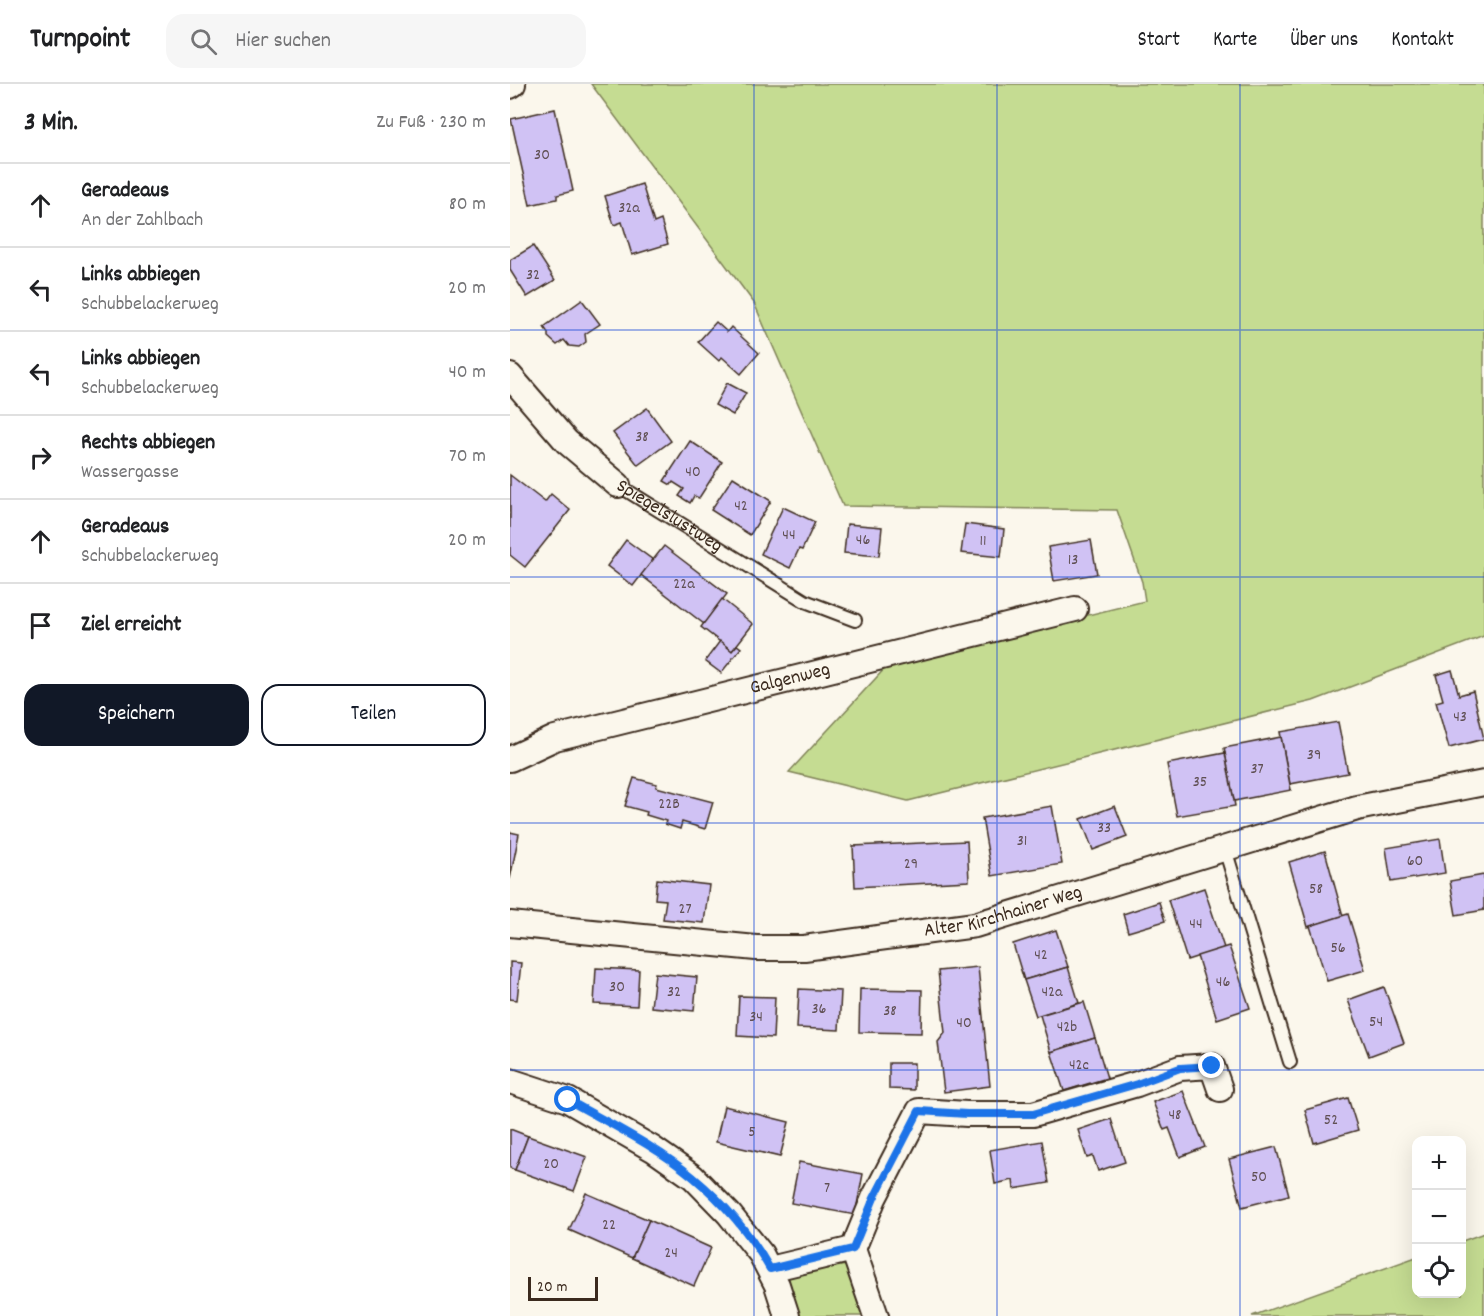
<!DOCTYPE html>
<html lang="de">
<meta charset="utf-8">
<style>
body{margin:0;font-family:Dekko,sans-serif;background:#f6f6f6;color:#202124}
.controls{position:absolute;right:18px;bottom:18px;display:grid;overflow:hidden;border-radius:12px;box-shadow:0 6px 24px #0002}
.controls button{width:54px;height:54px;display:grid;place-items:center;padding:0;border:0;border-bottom:2px solid #e0e0e0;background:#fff;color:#202124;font:30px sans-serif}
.scale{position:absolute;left:18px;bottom:15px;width:70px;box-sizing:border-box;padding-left:6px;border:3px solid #3b2a1e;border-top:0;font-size:16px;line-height:21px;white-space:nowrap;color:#3b2a1e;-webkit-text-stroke:4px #fbf7ec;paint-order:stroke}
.stop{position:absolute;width:18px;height:18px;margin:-14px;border:4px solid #1a73e8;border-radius:50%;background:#fff}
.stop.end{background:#1a73e8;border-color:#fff;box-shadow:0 2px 6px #0008}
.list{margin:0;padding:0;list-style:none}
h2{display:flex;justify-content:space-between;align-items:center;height:78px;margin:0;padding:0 24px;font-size:26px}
h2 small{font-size:20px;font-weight:400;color:#757577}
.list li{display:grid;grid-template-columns:39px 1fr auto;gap:18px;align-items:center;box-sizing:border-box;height:84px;padding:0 24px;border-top:2px solid #e0e0e0}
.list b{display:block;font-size:22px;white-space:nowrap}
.list p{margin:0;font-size:20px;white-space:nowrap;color:#757577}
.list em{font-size:20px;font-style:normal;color:#757577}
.actions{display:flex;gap:12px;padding:18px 24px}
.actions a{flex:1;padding:14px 0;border:2px solid #111827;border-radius:18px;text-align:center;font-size:21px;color:#111827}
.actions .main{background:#111827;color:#fff}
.icon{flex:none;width:33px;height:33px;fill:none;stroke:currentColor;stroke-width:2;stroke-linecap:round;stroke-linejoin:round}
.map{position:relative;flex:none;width:974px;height:1232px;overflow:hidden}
header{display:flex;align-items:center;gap:36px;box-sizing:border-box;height:84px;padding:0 30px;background:#fff;border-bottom:2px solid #e0e0e0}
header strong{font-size:28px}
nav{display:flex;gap:33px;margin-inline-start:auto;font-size:21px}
.search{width:420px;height:54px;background:#f6f6f6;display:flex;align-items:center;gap:15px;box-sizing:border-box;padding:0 21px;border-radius:18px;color:#757577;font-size:22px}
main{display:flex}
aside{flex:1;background:#fff}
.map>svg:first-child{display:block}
.green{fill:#c5dc92;stroke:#808358;stroke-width:1.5}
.building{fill:#d0c2f4;stroke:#3b2a1e;stroke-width:1.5}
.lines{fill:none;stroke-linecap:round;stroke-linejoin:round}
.lane-casing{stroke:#3b2a1e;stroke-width:16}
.street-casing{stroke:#3b2a1e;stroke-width:28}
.lane{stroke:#fbf7ec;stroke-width:12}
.street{stroke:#fbf7ec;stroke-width:24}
.route{stroke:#1a73e8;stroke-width:8}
.grid{fill:none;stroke:#1d4ed8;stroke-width:1.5;stroke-opacity:0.55}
.labels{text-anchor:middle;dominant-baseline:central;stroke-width:4.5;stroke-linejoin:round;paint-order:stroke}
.number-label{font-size:16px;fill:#605054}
.street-label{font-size:20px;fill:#3b2a1e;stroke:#fbf7ec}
</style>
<header>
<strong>Turnpoint</strong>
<div class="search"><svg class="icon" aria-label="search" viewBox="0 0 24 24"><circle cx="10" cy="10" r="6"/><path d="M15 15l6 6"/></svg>Hier suchen</div>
<nav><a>Start</a><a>Karte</a><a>Über uns</a><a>Kontakt</a></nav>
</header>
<main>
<aside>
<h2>3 Min.<small>Zu Fuß · 230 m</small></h2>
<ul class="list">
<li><svg class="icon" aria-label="ahead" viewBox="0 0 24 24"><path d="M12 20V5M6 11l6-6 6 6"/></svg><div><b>Geradeaus</b><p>An der Zahlbach</p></div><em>80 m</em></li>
<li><svg class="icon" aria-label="left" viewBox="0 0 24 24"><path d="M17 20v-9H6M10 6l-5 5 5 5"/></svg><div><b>Links abbiegen</b><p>Schubbelackerweg</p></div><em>20 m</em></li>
<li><svg class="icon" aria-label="left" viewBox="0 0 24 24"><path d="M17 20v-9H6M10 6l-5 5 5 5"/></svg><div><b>Links abbiegen</b><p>Schubbelackerweg</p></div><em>40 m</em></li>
<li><svg class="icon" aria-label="right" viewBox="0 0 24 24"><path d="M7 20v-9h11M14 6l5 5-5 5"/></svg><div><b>Rechts abbiegen</b><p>Wassergasse</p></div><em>70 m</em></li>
<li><svg class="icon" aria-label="ahead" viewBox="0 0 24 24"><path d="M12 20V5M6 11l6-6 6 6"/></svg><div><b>Geradeaus</b><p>Schubbelackerweg</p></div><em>20 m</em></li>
<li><svg class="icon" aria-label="arrive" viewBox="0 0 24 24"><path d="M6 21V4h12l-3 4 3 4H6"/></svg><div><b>Ziel erreicht</b></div></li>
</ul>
<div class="actions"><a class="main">Speichern</a><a>Teilen</a></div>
</aside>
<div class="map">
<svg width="974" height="1232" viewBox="0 0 974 1232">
<rect width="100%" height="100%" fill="#fbf7ec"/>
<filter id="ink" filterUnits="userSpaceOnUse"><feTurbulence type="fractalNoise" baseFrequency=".0167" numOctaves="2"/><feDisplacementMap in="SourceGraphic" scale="12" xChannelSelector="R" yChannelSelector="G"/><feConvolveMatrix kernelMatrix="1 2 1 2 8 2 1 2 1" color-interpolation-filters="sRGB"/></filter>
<g filter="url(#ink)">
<g class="green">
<path d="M81,0H974V552L803,617L398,717L279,688L379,580L635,517L632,498L607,426L333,422L244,219Z"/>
<path d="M974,1149V1232H742L906,1173V1210H952V1157Z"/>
<path d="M337,1181L354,1232H290L276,1191Z"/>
</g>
<g class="building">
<path d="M45,25L63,107L47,111V115L20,121L1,35Z"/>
<path d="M132,100L144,139L151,136L158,160L122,171L112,138L104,141L95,112Z"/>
<path d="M23,162L45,196L17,213L0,186V176Z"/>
<path d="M72,216L90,240L75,250L76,258L69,263L59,262L54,256L47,261L38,253V249L34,243Z"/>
<path d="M206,238L217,248L221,243L249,269L231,290L212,273L209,277L188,258Z"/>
<path d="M217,299L236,309L223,331L205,321Z"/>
<path d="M137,324L161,357L128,381L103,349Z"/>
<path d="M180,357L212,378L189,414L184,412L180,419L169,412L174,405L163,398L161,401L154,397Z"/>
<path d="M0,391L35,418L41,410L60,426L15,483L0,471Z"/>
<path d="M223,393L261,417L240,451L201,426Z"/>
<path d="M273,423L305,438L292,466L289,465L280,484L251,470Z"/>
<path d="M337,440L372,443L369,472L334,469Z"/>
<path d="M455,440L494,445L491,473L451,469Z"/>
<path d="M116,456L143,476L123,502L97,482Z"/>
<path d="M581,456L587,490L544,497L538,463Z"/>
<path d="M154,462L217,510L194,540L131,491Z"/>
<path d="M212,515L243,540L222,567L191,543Z"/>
<path d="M210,557L222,567L227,561L231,564L211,589L195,577Z"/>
<path d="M942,586L949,611L963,607L974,655L939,664L926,618L933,616L926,591Z"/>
<path d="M828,638L838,689L780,700L770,648Z"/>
<path d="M771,653L781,706L724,717L714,664Z"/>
<path d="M715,669L725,722L667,732L657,680Z"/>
<path d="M124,694L147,700L146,703L203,718L195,745L172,738L170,745L155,740L156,737L136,731L137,728L115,722Z"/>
<path d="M542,722L552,780L482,792L472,734Z"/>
<path d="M605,722L617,753L583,766L571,735Z"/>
<path d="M0,748L9,750L0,795Z"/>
<path d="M930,755L935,789L881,798L876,764Z"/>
<path d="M457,757L459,797L345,803L343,762Z"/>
<path d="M815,767L833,832L798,843L779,778Z"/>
<path d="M974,791V826L946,831L940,797Z"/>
<path d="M147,795L199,801L194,839L153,835L156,816L145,815Z"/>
<path d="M694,804L714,864L677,876L658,816Z"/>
<path d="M649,818L655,837L618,848L613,830Z"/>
<path d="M838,830L855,886L817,897L800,842Z"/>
<path d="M546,846L558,883L514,896L503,860Z"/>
<path d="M719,862L740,924L707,935L687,872Z"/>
<path d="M0,878L11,879L7,916L0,915Z"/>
<path d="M468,883L480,1002L434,1008L428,958L435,949L428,887Z"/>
<path d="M558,883L569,919L526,932L514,896Z"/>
<path d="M86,884L129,886L127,922L84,920Z"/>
<path d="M145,889L187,893L184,927L141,923Z"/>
<path d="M874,903L894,959L859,972L838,916Z"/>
<path d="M289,905L331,907L329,946L287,944Z"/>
<path d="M350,905L412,906L411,949L349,948Z"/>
<path d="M229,912L265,913L263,954L227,952Z"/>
<path d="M574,918L585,954L541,968L530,931Z"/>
<path d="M585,954L597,994L554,1007L541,968Z"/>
<path d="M379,979H404V1006L379,1005Z"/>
<path d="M673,1007L695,1063L670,1073L659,1044L654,1046L643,1018Z"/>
<path d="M838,1014L848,1046L804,1059L795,1026Z"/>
<path d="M214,1022L279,1038L270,1073L206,1058Z"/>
<path d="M601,1035L615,1078L588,1087L583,1072L577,1074L568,1046Z"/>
<path d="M0,1045L18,1052L5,1086L0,1084Z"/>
<path d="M18,1052L77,1073L64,1107L5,1086Z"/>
<path d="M532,1057L539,1099L504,1105L503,1096L485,1100L480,1066Z"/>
<path d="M766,1063L779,1111L732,1123L719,1075Z"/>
<path d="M289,1078L353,1090L345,1131L281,1119Z"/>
<path d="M76,1109L139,1136L122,1174L59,1146Z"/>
<path d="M139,1136L201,1164L184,1202L122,1174Z"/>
</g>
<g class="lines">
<defs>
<g id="lane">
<path id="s1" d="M108,401L295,517L345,536"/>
<path d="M715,765L780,978"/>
</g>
<g id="street">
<path d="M0,2L3,0"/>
<path d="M0,292L57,358L108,401"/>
<path id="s2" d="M0,675L45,654L565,525"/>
<path id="s3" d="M0,840L246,864H294L465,841L847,724L974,699"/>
<path d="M0,997L58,1016L143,1065L183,1093L219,1130L251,1170L267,1201L277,1232"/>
<path d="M343,1165L366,1232"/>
<path d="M260,1185L343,1165L364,1114L409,1027L457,1030H523L627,1000L670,984L702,982L710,1005"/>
</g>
</defs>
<use href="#lane" class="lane-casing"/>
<use href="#street" class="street-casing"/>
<use href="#lane" class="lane"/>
<use href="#street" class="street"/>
</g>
</g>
<g class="lines" filter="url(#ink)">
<path class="route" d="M58,1016C100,1040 146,1062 183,1093C213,1118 241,1151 260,1185L343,1165L364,1114L409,1027L457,1030H523L627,1000L670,984L702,982"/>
</g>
<path class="grid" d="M244,0V1232M487,0V1232M730,0V1232M0,246H974M0,493H974M0,739H974M0,986H974"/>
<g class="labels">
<g class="number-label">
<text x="32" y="71">30</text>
<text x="119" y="124">32a</text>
<text x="23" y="191">32</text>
<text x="132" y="353">38</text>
<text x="183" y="388">40</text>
<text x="231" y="422">42</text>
<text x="279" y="451">44</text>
<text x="353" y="456">46</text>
<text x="473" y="457">11</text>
<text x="563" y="476">13</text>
<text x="174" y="500">22a</text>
<text x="950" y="633">43</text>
<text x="804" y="671">39</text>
<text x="747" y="685">37</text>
<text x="690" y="698">35</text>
<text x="159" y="720">22B</text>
<text x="594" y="744">33</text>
<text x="512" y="757">31</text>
<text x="905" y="777">60</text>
<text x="401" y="780">29</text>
<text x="806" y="805">58</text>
<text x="175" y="825">27</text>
<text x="686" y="840">44</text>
<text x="828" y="864">56</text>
<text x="531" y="871">42</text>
<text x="713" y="898">46</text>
<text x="107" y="903">30</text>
<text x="164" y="908">32</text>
<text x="542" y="908">42a</text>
<text x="309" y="925">36</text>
<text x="380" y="927">38</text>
<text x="246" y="933">34</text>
<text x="866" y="938">54</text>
<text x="454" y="939">40</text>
<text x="557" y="943">42b</text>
<text x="569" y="981">42c</text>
<text x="665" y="1031">48</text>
<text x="821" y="1036">52</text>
<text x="242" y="1048">5</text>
<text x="41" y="1080">20</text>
<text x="749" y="1093">50</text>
<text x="317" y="1104">7</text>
<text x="99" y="1141">22</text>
<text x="161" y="1169">24</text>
</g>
<g class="street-label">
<text stroke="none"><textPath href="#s1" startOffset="60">Spiegelslustweg</textPath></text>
<text stroke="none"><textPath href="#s2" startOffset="292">Galgenweg</textPath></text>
<text stroke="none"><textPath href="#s3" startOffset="498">Alter Kirchhainer Weg</textPath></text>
</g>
</g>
</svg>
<div class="controls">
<button>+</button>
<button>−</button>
<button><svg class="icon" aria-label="locate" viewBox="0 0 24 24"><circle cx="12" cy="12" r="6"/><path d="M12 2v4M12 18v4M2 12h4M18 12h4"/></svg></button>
</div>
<div class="scale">20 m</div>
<div class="stop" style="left:58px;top:1016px"></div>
<div class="stop end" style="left:702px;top:982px"></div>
</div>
</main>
